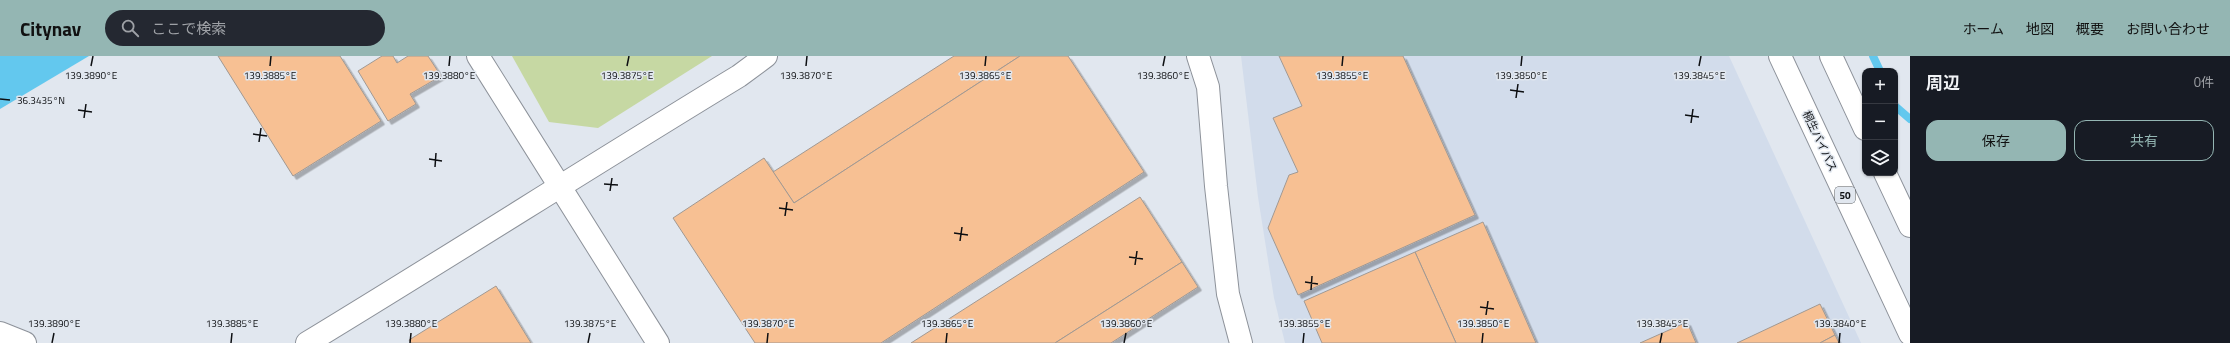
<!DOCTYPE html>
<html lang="ja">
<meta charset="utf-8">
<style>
body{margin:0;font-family:"Titillium Web","Noto Sans JP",sans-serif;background:#242831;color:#f1f3f6}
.controls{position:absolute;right:12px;top:12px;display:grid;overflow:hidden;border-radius:8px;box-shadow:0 1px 3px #0004}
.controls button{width:36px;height:36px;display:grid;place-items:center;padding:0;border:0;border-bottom:1px solid #363941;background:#171b24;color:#f1f3f6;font:20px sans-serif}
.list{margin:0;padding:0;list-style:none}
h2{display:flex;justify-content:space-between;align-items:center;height:52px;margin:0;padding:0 16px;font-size:17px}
h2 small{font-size:13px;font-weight:400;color:#9ea1a6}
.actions{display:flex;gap:8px;padding:12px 16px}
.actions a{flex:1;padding:9px 0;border:1px solid #94b6b3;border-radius:12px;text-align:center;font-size:14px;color:#94b6b3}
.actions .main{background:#94b6b3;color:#111}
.icon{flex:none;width:22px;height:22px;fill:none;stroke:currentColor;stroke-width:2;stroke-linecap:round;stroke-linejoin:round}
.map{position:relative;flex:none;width:1910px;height:287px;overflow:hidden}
header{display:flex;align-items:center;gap:24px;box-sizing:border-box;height:56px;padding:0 20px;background:#94b6b3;color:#111}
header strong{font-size:19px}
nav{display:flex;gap:22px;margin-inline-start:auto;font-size:14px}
.search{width:280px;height:36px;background:#242831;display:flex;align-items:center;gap:10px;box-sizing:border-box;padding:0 14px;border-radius:22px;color:#9ea1a6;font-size:15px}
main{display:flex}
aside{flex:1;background:#171b24}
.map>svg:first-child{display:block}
.built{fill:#d2dceb}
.green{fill:#c6d8a3}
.water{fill:#63c8ee}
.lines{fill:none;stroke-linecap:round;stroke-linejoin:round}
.stream{stroke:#63c8ee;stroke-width:8}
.building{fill:#f7c093;stroke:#a19993;filter:url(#shadow)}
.minor-casing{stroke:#8d929a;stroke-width:24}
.highway-casing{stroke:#8d929a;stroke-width:24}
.minor{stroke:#fff;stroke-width:22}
.highway{stroke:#fff;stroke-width:22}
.ticks{fill:none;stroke:#0d0f12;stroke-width:1.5}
.labels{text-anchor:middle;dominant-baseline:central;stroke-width:3;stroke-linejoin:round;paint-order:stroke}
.shield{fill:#e1e7ef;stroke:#4d5054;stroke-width:1}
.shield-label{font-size:10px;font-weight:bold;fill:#0d0f12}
.street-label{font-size:11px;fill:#0d0f12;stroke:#e1e7ef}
.ticks-label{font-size:10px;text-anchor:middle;fill:#0d0f12;stroke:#e1e7ef;stroke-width:3;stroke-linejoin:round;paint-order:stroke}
</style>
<header>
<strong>Citynav</strong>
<div class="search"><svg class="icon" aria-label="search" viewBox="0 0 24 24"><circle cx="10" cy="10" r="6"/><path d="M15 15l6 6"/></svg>ここで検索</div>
<nav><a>ホーム</a><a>地図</a><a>概要</a><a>お問い合わせ</a></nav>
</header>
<main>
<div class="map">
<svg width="1910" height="287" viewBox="0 0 1910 287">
<defs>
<filter id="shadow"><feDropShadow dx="3.5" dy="3.5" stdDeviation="0" flood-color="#0004"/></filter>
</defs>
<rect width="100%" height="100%" fill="#e1e7ef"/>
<path class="built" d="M1241,0H1729L1861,287H1285L1274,242L1258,141Z"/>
<path class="green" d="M512,0H712L598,72L549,66Z"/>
<path class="water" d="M0,0H89L0,53Z"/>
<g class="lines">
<g class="stream">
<path d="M1873,0L1880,15"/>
<path d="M1895,50L1910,63"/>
</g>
</g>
<g class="building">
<path d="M218,0H340L381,65L293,120Z"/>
<path d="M382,0H393L397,7L408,0H428L441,20L410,38L416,48L388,65L358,15Z"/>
<path d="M954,0H1020L794,147L773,116Z"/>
<path d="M1020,0H1068L1144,116L881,287H755L673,162L764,102L794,147Z"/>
<path d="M1279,0H1403L1475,159L1298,239L1268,172L1289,119L1298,116L1273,62L1302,50Z"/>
<path d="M1140,141L1182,206L1055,287H911Z"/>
<path d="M1483,166L1536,287H1456L1415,196Z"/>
<path d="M1415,196L1456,287H1322L1304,245Z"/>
<path d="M1182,206L1198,231L1111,287H1055Z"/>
<path d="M496,230L531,287H411L409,284Z"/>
<path d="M1820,248L1835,279L1820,287H1737Z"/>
<path d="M1687,266L1696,287H1640Z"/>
<path d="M1835,279L1839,287H1820Z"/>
</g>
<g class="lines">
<defs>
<g id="minor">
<path d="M478,0L658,287"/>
<path d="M1198,0L1208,31L1216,130L1228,238L1241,287"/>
<path d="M0,277L25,287"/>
<path d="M307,287C452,199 594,108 739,20L766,0"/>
</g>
<g id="highway">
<path d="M1780,0L1910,278"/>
<path d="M1831,0L1865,73"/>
<path d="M1885,117L1910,170"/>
</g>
</defs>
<use href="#minor" class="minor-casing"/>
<use href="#highway" class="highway-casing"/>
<use href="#minor" class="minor"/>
<use href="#highway" class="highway"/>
</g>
<path class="ticks" d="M91,10L93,0M270,10L271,0M449,10L450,0M627,10L629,0M806,10L807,0M985,10L986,0M1163,10L1165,0M1342,10L1343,0M1521,10L1522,0M1699,10L1701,0M1510,34L1524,36M1516,42L1518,28M0,43L10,44M78,54L92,56M1685,59L1699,61M84,62L86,48M1691,67L1693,53M253,78L267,80M259,86L261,72M429,103L442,105M435,111L436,97M604,128L618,129M610,135L612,122M779,152L793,154M785,160L787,146M954,177L968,179M960,185L962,171M1129,201L1143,203M1135,209L1137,195M1305,226L1318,228M1311,234L1312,220M1480,251L1494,253M1486,259L1488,245M52,287L54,277M231,287L232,277M410,287L411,277M588,287L590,277M767,287L768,277M946,287L947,277M1124,287L1126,277M1303,287L1304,277M1482,287L1483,277M1660,287L1662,277M1839,287L1840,277"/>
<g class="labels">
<rect class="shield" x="1835" y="131" width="20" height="16" rx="3"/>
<g class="shield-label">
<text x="1845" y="139">50</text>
</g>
<g class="street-label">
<text transform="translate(1820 85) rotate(65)">桐生バイパス</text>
</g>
</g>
<g class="ticks-label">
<text x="91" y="23">139.3890°E</text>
<text x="270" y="23">139.3885°E</text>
<text x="449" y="23">139.3880°E</text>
<text x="627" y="23">139.3875°E</text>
<text x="806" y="23">139.3870°E</text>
<text x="985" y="23">139.3865°E</text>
<text x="1163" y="23">139.3860°E</text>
<text x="1342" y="23">139.3855°E</text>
<text x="1521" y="23">139.3850°E</text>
<text x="1699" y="23">139.3845°E</text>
<text x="41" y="48">36.3435°N</text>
<text x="54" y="271">139.3890°E</text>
<text x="232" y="271">139.3885°E</text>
<text x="411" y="271">139.3880°E</text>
<text x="590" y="271">139.3875°E</text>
<text x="768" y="271">139.3870°E</text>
<text x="947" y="271">139.3865°E</text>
<text x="1126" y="271">139.3860°E</text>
<text x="1304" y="271">139.3855°E</text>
<text x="1483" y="271">139.3850°E</text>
<text x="1662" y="271">139.3845°E</text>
<text x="1840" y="271">139.3840°E</text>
</g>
</svg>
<div class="controls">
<button>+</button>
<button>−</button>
<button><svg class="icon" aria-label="layers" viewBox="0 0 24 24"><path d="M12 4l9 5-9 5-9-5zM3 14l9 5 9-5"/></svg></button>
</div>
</div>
<aside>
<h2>周辺<small>0件</small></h2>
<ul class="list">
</ul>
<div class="actions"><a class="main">保存</a><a>共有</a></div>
</aside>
</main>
